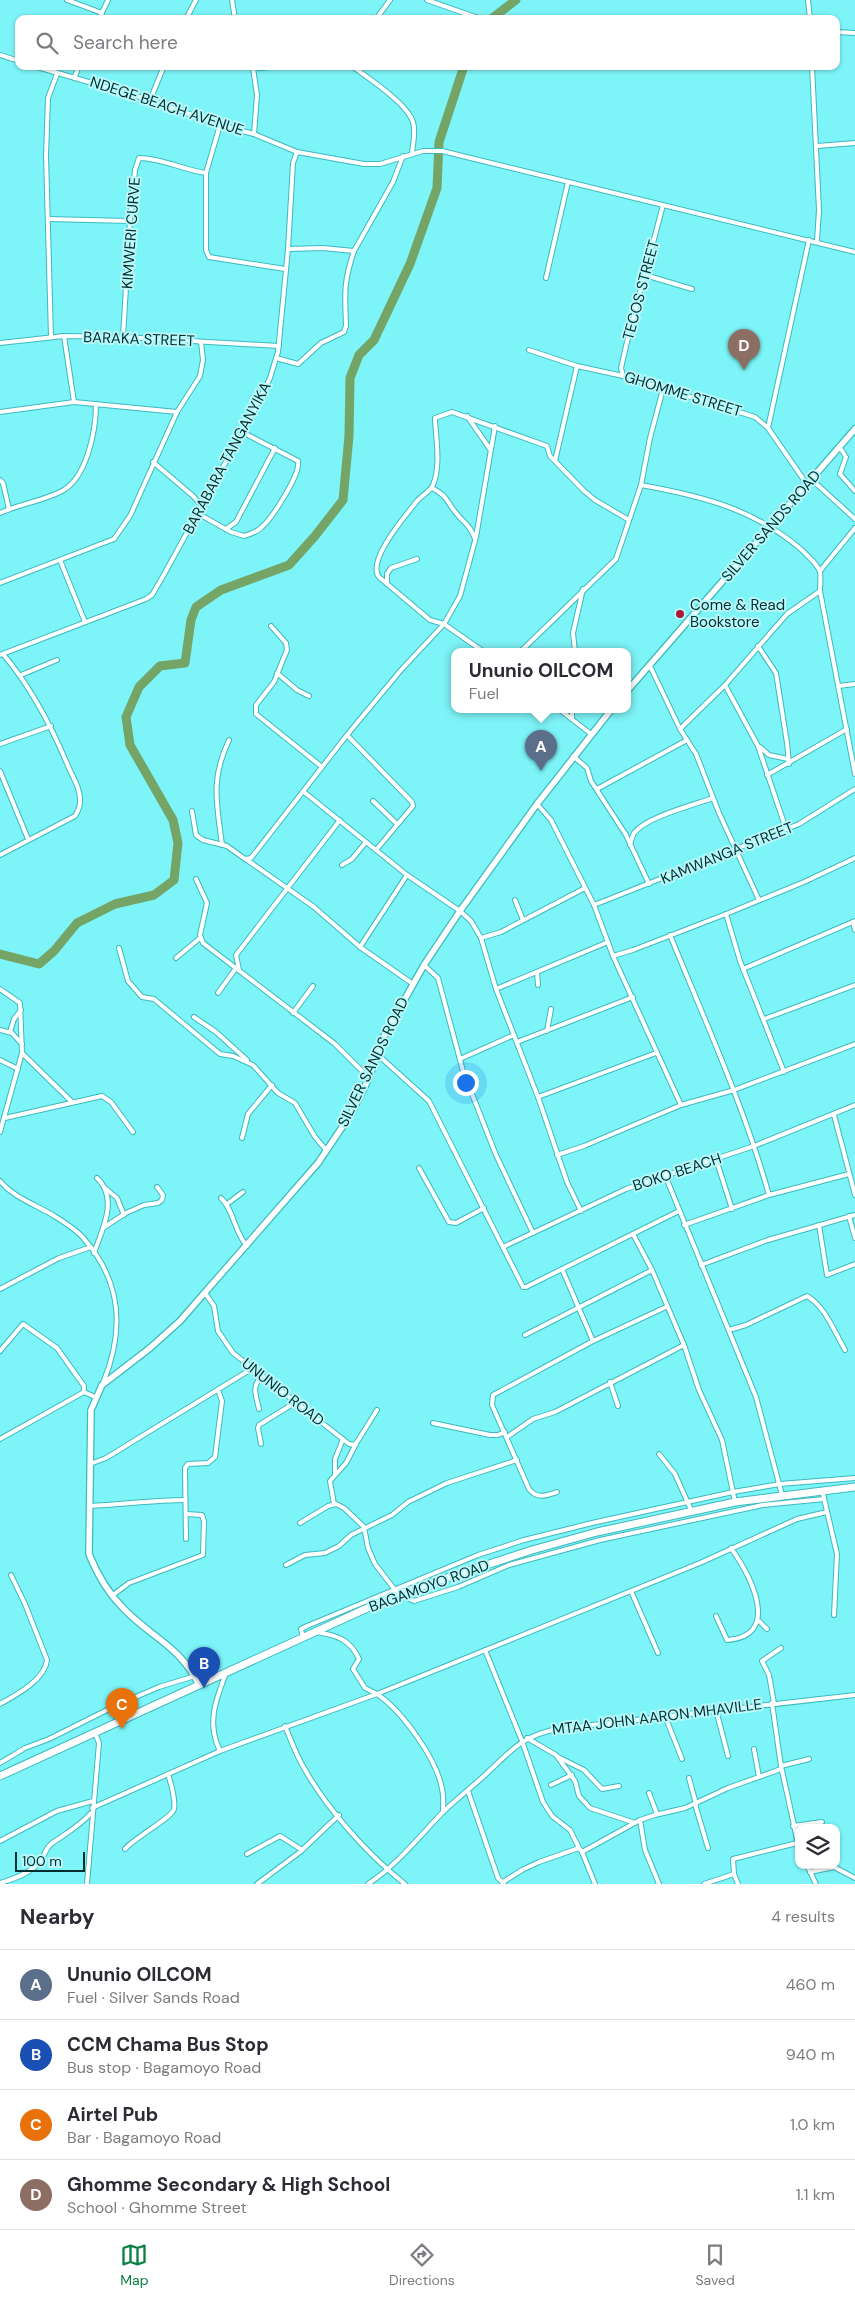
<!DOCTYPE html>
<meta charset="utf-8">
<style>
body{margin:0;font-family:"DM Sans",sans-serif;background:#f2f2f3;color:#2b2b33}
.controls{position:absolute;right:15px;bottom:15px;display:grid;overflow:hidden;border-radius:10px;box-shadow:0 1px 4px #0004}
.controls button{width:45px;height:45px;display:grid;place-items:center;padding:0;border:0;border-bottom:1px solid #e1e1e2;background:#fff;color:#2b2b33;font:25px sans-serif}
.scale{position:absolute;left:15px;bottom:12px;width:70px;box-sizing:border-box;padding-left:5px;border:2px solid #032c2e;border-top:0;font-size:14px;line-height:18px;white-space:nowrap;color:#032c2e;-webkit-text-stroke:4px #b8f9fb;paint-order:stroke}
.you{position:absolute;left:465px;top:1082px;width:18px;height:18px;margin:-12px;border:4px solid #fff;border-radius:50%;background:#1a73e8;box-shadow:0 0 0 8px #1a73e833}
.badge{display:grid;place-items:center;width:32px;height:32px;border-radius:50%;background:#0b8043;color:#fff;font-size:16px;font-weight:700}
.pin{position:absolute;translate:-50% -41px;filter:drop-shadow(0 1px 2px #0008)}
.pin::after{content:'';position:absolute;top:26px;width:18px;height:15px;background:inherit;clip-path:polygon(0 0,100% 0,50% 100%)}
.popup{position:absolute;left:451px;top:648px;width:180px;height:65px;box-sizing:border-box;display:grid;place-content:center;border-radius:10px;background:#fff;filter:drop-shadow(0 1px 4px #0005);font-size:16px;white-space:nowrap;color:#7c7c81}
.popup b{font-size:19px;color:#2b2b33}
.popup::after{content:'';position:absolute;left:50%;top:100%;margin-left:-10px;border:10px solid transparent;border-top-color:#fff}
.list{margin:0;padding:0;list-style:none}
h2{display:flex;justify-content:space-between;align-items:center;height:65px;margin:0;padding:0 20px;font-size:21px}
h2 small{font-size:16px;font-weight:400;color:#7c7c81}
.list li{display:grid;grid-template-columns:32px 1fr auto;gap:15px;align-items:center;box-sizing:border-box;height:70px;padding:0 20px;border-top:1px solid #e1e1e2}
.list b{display:block;font-size:19px;white-space:nowrap}
.list p{margin:0;font-size:16px;white-space:nowrap;color:#7c7c81}
.list em{font-size:16px;font-style:normal;color:#7c7c81}
.icon{flex:none;width:28px;height:28px;fill:none;stroke:currentColor;stroke-width:2;stroke-linecap:round;stroke-linejoin:round}
.map{position:relative;flex:none;width:855px;height:1884px;overflow:hidden}
.search{position:absolute;background:#fff;box-shadow:0 1px 4px #0004;left:15px;right:15px;top:15px;height:55px;display:flex;align-items:center;gap:12px;box-sizing:border-box;padding:0 18px;border-radius:10px;color:#7c7c81;font-size:19px}
.sheet{height:345px;background:#fff}
nav{display:flex;justify-content:space-around;align-items:center;box-sizing:border-box;height:70px;border-top:1px solid #e1e1e2;background:#fff;font-size:14px;color:#7c7c81}
nav a{display:grid;justify-items:center;gap:2px}
nav .on{color:#0b8043}
.map>svg:first-child{display:block}
.lines{fill:none;stroke-linecap:round;stroke-linejoin:round}
.river{stroke:#75a566;stroke-width:9}
.street-casing{stroke:#3cbabe;stroke-width:6}
.secondary-casing{stroke:#3cbabe;stroke-width:8}
.highway-casing{stroke:#3cbabe;stroke-width:9}
.street{stroke:#fff;stroke-width:4}
.secondary{stroke:#fff;stroke-width:5.5}
.highway{stroke:#fff;stroke-width:7}
.poi-dot{fill:#ac1734;stroke:#b8f9fb;stroke-width:2}
.labels{text-anchor:middle;dominant-baseline:central;stroke-width:4;stroke-linejoin:round;paint-order:stroke}
.street-label{font-size:15px;fill:#032c2e;stroke:#b8f9fb}
.poi-label{font-size:15px;fill:#032c2e;stroke:#b8f9fb;text-anchor:start}
</style>
<div class="map">
<svg width="855" height="1884" viewBox="0 0 855 1884">
<rect width="100%" height="100%" fill="#7df4f8"/>
<g class="lines">
<g class="river">
<path d="M491,19L516,0"/>
<path d="M0,954L39,964L54,951L77,923L115,904L154,895L174,880L178,843L173,820L130,745L126,717L139,687L160,666L185,663L191,620L196,607L221,590L289,565L315,536L343,500L349,436L350,378L359,355L374,340L410,264L437,188L439,142L464,66"/>
</g>
<defs>
<g id="street">
<path d="M67,0L102,13"/>
<path d="M232,0L235,19"/>
<path d="M427,0L478,18"/>
<path d="M808,0L810,19"/>
<path d="M99,19L108,0"/>
<path d="M186,19L196,0"/>
<path d="M376,19L390,0"/>
<path d="M836,32L855,33"/>
<path d="M0,55L19,61"/>
<path d="M34,66L150,100L220,125L254,134L297,152L364,164H380L423,151H442L855,252"/>
<path d="M251,66L260,68L281,66"/>
<path d="M352,66C368,78 407,103 413,122C416,131 413,143 412,153"/>
<path d="M812,66L819,210L817,241"/>
<path d="M253,68L257,95L254,134"/>
<path d="M75,76L79,66"/>
<path d="M150,100L164,66"/>
<path d="M817,146L855,143"/>
<path d="M206,173V250L209,257L285,269"/>
<path d="M48,219L130,221"/>
<path d="M288,249L323,248L354,251"/>
<path d="M645,275L692,289"/>
<path d="M546,278L568,182"/>
<path d="M64,336L74,402"/>
<path d="M51,337L46,156L48,98L57,74"/>
<path d="M123,337L130,221L135,170L139,158C162,158 183,170 206,173L220,125"/>
<path d="M0,343L64,336L123,337L279,346"/>
<path d="M529,350L577,366L623,376L755,417L768,428L806,483"/>
<path d="M276,358L298,364L321,343L344,332L346,326C345,293 343,284 354,251L393,182L403,156"/>
<path d="M623,376L621,368L626,346L663,205"/>
<path d="M0,412L74,402L177,412"/>
<path d="M467,416L490,449"/>
<path d="M435,418L452,412L547,446L550,456L584,491L595,500L629,520"/>
<path d="M435,419C436,439 441,465 433,485C430,492 422,495 417,501C406,515 366,561 379,577L430,620L444,624L484,652"/>
<path d="M768,428L809,240"/>
<path d="M839,446L846,457L840,474L855,491"/>
<path d="M555,461L577,366"/>
<path d="M153,462L193,496L201,505"/>
<path d="M811,479L855,519"/>
<path d="M0,480L3,483L9,509"/>
<path d="M641,485C702,496 755,509 803,551C808,557 818,564 820,572C821,578 820,585 820,591L855,774"/>
<path d="M432,488C448,496 446,501 456,513C464,523 471,526 475,539"/>
<path d="M0,513C20,504 43,501 62,491C87,478 96,430 96,404"/>
<path d="M197,513L231,532L244,536C251,534 257,532 262,527C272,518 301,474 298,461L242,432"/>
<path d="M226,529L236,522L275,448"/>
<path d="M60,560L85,622"/>
<path d="M820,571L855,528"/>
<path d="M0,583L114,539L130,516L177,412L200,376L203,360L201,342"/>
<path d="M387,584V574L391,568L417,559"/>
<path d="M271,626L286,643L287,650L274,682L256,705V714L322,767"/>
<path d="M758,646L776,673L787,743L789,764"/>
<path d="M520,652L616,559L641,485L650,438L663,389"/>
<path d="M575,652L573,633L583,589"/>
<path d="M0,655L146,599L152,595L162,578L256,407L270,378L278,352L288,249L293,163L297,152"/>
<path d="M650,666L680,729L696,754L719,813L759,900"/>
<path d="M277,673L297,690L309,696"/>
<path d="M21,675L57,660"/>
<path d="M725,685L758,746L786,829"/>
<path d="M838,686L855,684"/>
<path d="M560,710L591,734"/>
<path d="M572,719V710"/>
<path d="M680,729L725,685L787,614L820,591"/>
<path d="M347,735L412,802L413,806L376,850"/>
<path d="M0,744L51,726"/>
<path d="M760,747L769,755L788,759"/>
<path d="M573,756L587,768L591,781L626,835L649,884"/>
<path d="M0,771L28,839"/>
<path d="M767,775L847,729"/>
<path d="M597,789L687,740"/>
<path d="M304,792L407,875L460,911L471,921L481,938L496,989L538,1097L567,1182L581,1211"/>
<path d="M373,801L397,824"/>
<path d="M537,804L551,820L594,905L613,956L681,1105"/>
<path d="M192,811L196,835L203,840L227,846L245,859L251,858L347,735L401,670L444,624L460,596L476,537L495,426"/>
<path d="M222,845C217,804 210,780 229,740"/>
<path d="M630,845C631,841 632,837 634,833C646,817 694,805 713,798"/>
<path d="M0,855L75,816C78,811 80,808 80,802C81,790 73,777 68,766C51,725 31,687 3,654"/>
<path d="M247,860L314,907L360,947L413,984"/>
<path d="M342,865L352,859L366,842"/>
<path d="M196,879L207,903L200,935L203,943L335,1044L369,1078"/>
<path d="M515,900L523,920"/>
<path d="M594,905L799,824L855,789"/>
<path d="M726,914L740,961L784,1072"/>
<path d="M853,922L855,930"/>
<path d="M670,935C705,1021 744,1106 769,1195"/>
<path d="M481,938L501,932L585,888"/>
<path d="M360,947L407,875"/>
<path d="M119,948L128,981L142,997L154,999L220,1054L233,1056L253,1065L278,1093L295,1103L315,1137L326,1150"/>
<path d="M613,956L633,950L726,914L804,882L855,858"/>
<path d="M176,958L200,938"/>
<path d="M424,965L438,978L463,1071L496,1155L533,1233"/>
<path d="M743,969L855,921"/>
<path d="M239,970L236,955L340,820"/>
<path d="M537,972L538,985"/>
<path d="M0,989L20,1003L22,1053L0,1132"/>
<path d="M496,989L608,942"/>
<path d="M218,993L236,968"/>
<path d="M293,1013L313,986"/>
<path d="M194,1017L216,1032L247,1060"/>
<path d="M764,1019L855,985"/>
<path d="M0,1030L12,1033L22,1044"/>
<path d="M547,1031L551,1009"/>
<path d="M10,1032L14,1019L21,1010"/>
<path d="M517,1042L633,997"/>
<path d="M22,1053L72,1102"/>
<path d="M377,1054L429,1101L523,1287H526L679,1211"/>
<path d="M460,1059L514,1035"/>
<path d="M0,1060L18,1069"/>
<path d="M538,1097L656,1053"/>
<path d="M834,1115L855,1195"/>
<path d="M5,1118L102,1096L111,1102L133,1132"/>
<path d="M242,1138L248,1114L272,1085"/>
<path d="M557,1155L584,1146L681,1105L734,1090L855,1044"/>
<path d="M716,1159L732,1209"/>
<path d="M419,1168L449,1222L456,1223L484,1208"/>
<path d="M665,1175L756,1397L782,1495"/>
<path d="M0,1181C13,1197 34,1204 51,1214C62,1221 77,1229 85,1240C123,1284 124,1332 103,1383"/>
<path d="M105,1188L117,1198L124,1215"/>
<path d="M221,1198C234,1210 234,1232 247,1246"/>
<path d="M227,1204L243,1192"/>
<path d="M849,1216L855,1238"/>
<path d="M684,1225L769,1195L849,1174"/>
<path d="M819,1225L827,1275L855,1264"/>
<path d="M103,1228L126,1213L144,1205L158,1203L162,1200L163,1195L157,1187"/>
<path d="M633,1234L652,1270L684,1345L699,1390L722,1440L735,1502"/>
<path d="M503,1247L626,1189L754,1146L855,1105"/>
<path d="M94,1253C102,1230 119,1199 97,1178"/>
<path d="M701,1265L768,1240L855,1215"/>
<path d="M562,1269L593,1341"/>
<path d="M0,1289L59,1258L91,1247"/>
<path d="M205,1293L214,1306L218,1331L233,1353L349,1444L354,1445L357,1442L377,1410"/>
<path d="M729,1330L746,1325L807,1296C825,1306 835,1333 845,1350"/>
<path d="M525,1335L652,1270"/>
<path d="M0,1351L23,1324L57,1348L84,1386V1392"/>
<path d="M610,1382L618,1406"/>
<path d="M84,1392L95,1397"/>
<path d="M259,1409C256,1395 251,1387 262,1375"/>
<path d="M433,1423L490,1435H498L505,1432"/>
<path d="M507,1437L533,1419L555,1412L684,1345"/>
<path d="M0,1439L84,1392"/>
<path d="M261,1444L258,1428L259,1425L296,1402"/>
<path d="M659,1454L675,1474L692,1512"/>
<path d="M90,1464L106,1458L253,1368"/>
<path d="M335,1475V1459L343,1439"/>
<path d="M822,1490L837,1554L834,1615"/>
<path d="M557,1492C545,1496 537,1499 529,1489L492,1405L493,1395L593,1341L666,1307"/>
<path d="M334,1504L330,1481L346,1463L356,1444"/>
<path d="M89,1506C121,1505 153,1500 185,1500"/>
<path d="M300,1523L328,1506L336,1504L344,1508L364,1527L368,1548L375,1564L398,1594L414,1601L458,1587L509,1565L600,1540L763,1505L824,1499"/>
<path d="M186,1539L185,1468L188,1464L208,1463L215,1457L222,1401L218,1390"/>
<path d="M286,1565L305,1555L325,1553L339,1546L351,1535L392,1515L408,1502L447,1483L517,1460"/>
<path d="M631,1591L658,1653"/>
<path d="M113,1595L129,1583L203,1555L204,1521L202,1515L186,1514"/>
<path d="M716,1616L727,1640C783,1636 750,1575 731,1548"/>
<path d="M759,1621L767,1629"/>
<path d="M316,1632C336,1635 350,1639 359,1659L353,1669L365,1688L377,1694L700,1563L797,1519L827,1512"/>
<path d="M303,1638L301,1629L307,1626L478,1555L524,1540L592,1523L733,1492L780,1484L855,1478"/>
<path d="M485,1650L522,1741L543,1802L552,1816L570,1830L579,1848"/>
<path d="M772,1703L781,1766L799,1848"/>
<path d="M774,1703L769,1675L762,1661L781,1648"/>
<path d="M0,1704C16,1695 45,1680 47,1660L25,1604L11,1575"/>
<path d="M716,1710L728,1756"/>
<path d="M665,1716L682,1759"/>
<path d="M285,1726C291,1740 296,1755 304,1768C327,1809 368,1855 405,1884"/>
<path d="M527,1738L556,1755L575,1781L579,1796L590,1808L635,1823"/>
<path d="M754,1749L759,1777"/>
<path d="M220,1751C206,1723 216,1700 226,1673"/>
<path d="M558,1757L584,1770L602,1789L619,1786"/>
<path d="M0,1763L25,1748L49,1739L117,1705L159,1687L195,1676"/>
<path d="M781,1766L809,1759"/>
<path d="M689,1778L696,1804"/>
<path d="M551,1785L572,1775"/>
<path d="M468,1791L498,1878L504,1884"/>
<path d="M649,1793L657,1814"/>
<path d="M695,1804L708,1848"/>
<path d="M92,1808L220,1751L377,1694C402,1711 437,1759 442,1789C444,1797 443,1805 443,1812"/>
<path d="M640,1820L645,1850L659,1884"/>
<path d="M793,1826L822,1822"/>
<path d="M0,1841L57,1811L93,1801"/>
<path d="M125,1849C134,1838 173,1817 174,1809C176,1799 171,1784 168,1774"/>
<path d="M582,1852L595,1884"/>
<path d="M247,1854L280,1836L302,1850"/>
<path d="M807,1865L816,1884"/>
<path d="M810,1872L834,1867L855,1878"/>
<path d="M503,1882L522,1870L539,1862L579,1848L582,1852L640,1820L655,1815L685,1808L728,1788L781,1769"/>
<path d="M0,1883C14,1879 32,1873 41,1860C45,1855 45,1849 51,1844C65,1834 80,1826 91,1813"/>
<path d="M87,1884L99,1743L95,1733"/>
<path d="M257,1884L300,1852L339,1815"/>
<path d="M368,1884C397,1865 418,1838 442,1813C455,1800 471,1788 485,1775C510,1752 521,1736 557,1729L855,1695"/>
<path d="M704,1884L734,1874"/>
<path d="M738,1884L734,1874L733,1859L797,1843"/>
</g>
<g id="secondary">
<path d="M627,691L855,429"/>
<path d="M199,1685C180,1646 152,1638 124,1609C109,1594 97,1574 89,1554L91,1410L102,1385L150,1348L180,1321L318,1163L351,1114L369,1078L383,1038L424,965L460,911L537,804L611,710"/>
</g>
<path id="highway" d="M0,1776L398,1594L532,1550L597,1532L735,1502L855,1487"/>
</defs>
<use href="#street" class="street-casing"/>
<use href="#secondary" class="secondary-casing"/>
<use href="#highway" class="highway-casing"/>
<use href="#street" class="street"/>
<use href="#secondary" class="secondary"/>
<use href="#highway" class="highway"/>
</g>
<circle class="poi-dot" cx="680" cy="614" r="5"/>
<g class="labels">
<g class="street-label">
<text transform="translate(167 106) rotate(18)">NDEGE BEACH AVENUE</text>
<text transform="translate(131 233) rotate(-86)">KIMWERI CURVE</text>
<text transform="translate(641 290) rotate(-75)">TECOS STREET</text>
<text transform="translate(139 339) rotate(2)">BARAKA STREET</text>
<text transform="translate(683 394) rotate(17)">GHOMME STREET</text>
<text transform="translate(227 458) rotate(-62)">BARABARA TANGANYIKA</text>
<text transform="translate(771 526) rotate(-49)">SILVER SANDS ROAD</text>
<text transform="translate(727 853) rotate(-22)">KAMWANGA STREET</text>
<text transform="translate(373 1062) rotate(-64)">SILVER SANDS ROAD</text>
<text transform="translate(677 1172) rotate(-18)">BOKO BEACH</text>
<text transform="translate(283 1392) rotate(38)">UNUNIO ROAD</text>
<text transform="translate(429 1586) rotate(-20)">BAGAMOYO ROAD</text>
<text transform="translate(657 1717) rotate(-7)">MTAA JOHN AARON MHAVILLE</text>
</g>
<g class="poi-label">
<text x="690" y="605">Come &amp; Read<tspan x="690" dy="17">Bookstore</tspan></text>
</g>
</g>
</svg>
<div class="controls">
<button><svg class="icon" aria-label="layers" viewBox="0 0 24 24"><path d="M12 4l9 5-9 5-9-5zM3 14l9 5 9-5"/></svg></button>
</div>
<div class="scale">100 m</div>
<div class="you"></div>
<div class="pin badge" style="left:541px;top:771px;background:#5c6f8a">A</div>
<div class="popup"><b>Ununio OILCOM</b>Fuel</div>
<div class="pin badge" style="left:204px;top:1688px;background:#1a4fb4">B</div>
<div class="pin badge" style="left:122px;top:1729px;background:#e8710a">C</div>
<div class="pin badge" style="left:744px;top:370px;background:#8d6e63">D</div>
<div class="search"><svg class="icon" aria-label="search" viewBox="0 0 24 24"><circle cx="10" cy="10" r="6"/><path d="M15 15l6 6"/></svg>Search here</div>
</div>
<section class="sheet">
<h2>Nearby<small>4 results</small></h2>
<ul class="list">
<li><span class="badge" style="background:#5c6f8a">A</span><div><b>Ununio OILCOM</b><p>Fuel · Silver Sands Road</p></div><em>460 m</em></li>
<li><span class="badge" style="background:#1a4fb4">B</span><div><b>CCM Chama Bus Stop</b><p>Bus stop · Bagamoyo Road</p></div><em>940 m</em></li>
<li><span class="badge" style="background:#e8710a">C</span><div><b>Airtel Pub</b><p>Bar · Bagamoyo Road</p></div><em>1.0 km</em></li>
<li><span class="badge" style="background:#8d6e63">D</span><div><b>Ghomme Secondary &amp; High School</b><p>School · Ghomme Street</p></div><em>1.1 km</em></li>
</ul>
</section>
<nav>
<a class="on"><svg class="icon" aria-label="map" viewBox="0 0 24 24"><path d="M3 6l6-2 6 2 6-2v14l-6 2-6-2-6 2zM9 4v14M15 6v14"/></svg>Map</a>
<a><svg class="icon" aria-label="directions" viewBox="0 0 24 24"><path d="M12 3l9 9-9 9-9-9zM9 14v-3h6M13 9l2 2-2 2"/></svg>Directions</a>
<a><svg class="icon" aria-label="saved" viewBox="0 0 24 24"><path d="M7 4h10v16l-5-4-5 4z"/></svg>Saved</a>
</nav>
